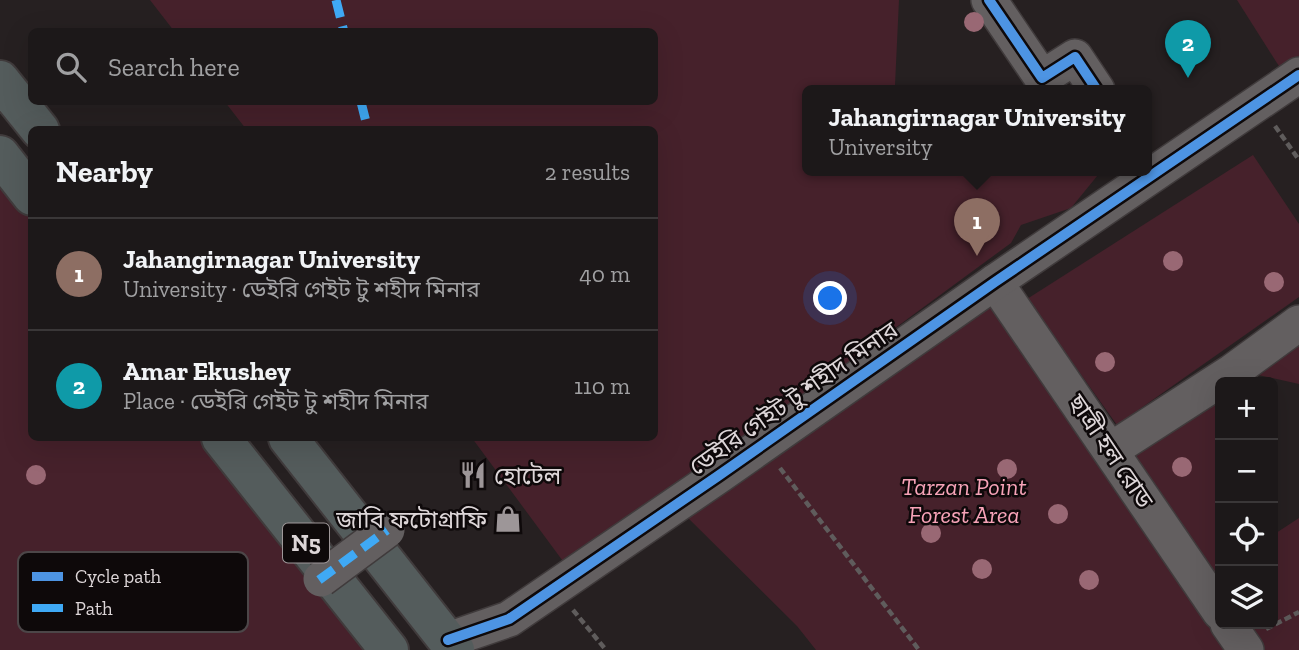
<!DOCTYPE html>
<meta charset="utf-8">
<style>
body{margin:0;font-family:"Zilla Slab","Noto Sans Bengali",serif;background:#252122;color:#f1f3f6}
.controls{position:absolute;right:21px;bottom:21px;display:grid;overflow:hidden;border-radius:10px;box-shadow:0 7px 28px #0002}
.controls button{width:63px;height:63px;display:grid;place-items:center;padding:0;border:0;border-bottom:2px solid #3a3738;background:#1c1819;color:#f1f3f6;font:35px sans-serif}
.you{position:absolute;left:831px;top:299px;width:24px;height:24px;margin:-18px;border:5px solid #fff;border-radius:50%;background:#1a73e8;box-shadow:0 0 0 10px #1a73e833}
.badge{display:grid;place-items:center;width:46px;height:46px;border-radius:50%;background:#9d9698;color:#fff;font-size:23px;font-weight:700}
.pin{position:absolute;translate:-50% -58px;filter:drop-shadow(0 2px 4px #0008)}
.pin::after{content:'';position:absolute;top:37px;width:24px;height:21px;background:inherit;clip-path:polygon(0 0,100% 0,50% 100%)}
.popup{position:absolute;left:802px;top:85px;width:350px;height:91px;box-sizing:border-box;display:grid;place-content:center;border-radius:10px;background:#1c1819;filter:drop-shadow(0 2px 5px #0005);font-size:23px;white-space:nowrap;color:#a0a0a2}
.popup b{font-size:26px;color:#f1f3f6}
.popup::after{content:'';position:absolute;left:50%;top:100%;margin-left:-14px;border:14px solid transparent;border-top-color:#1c1819}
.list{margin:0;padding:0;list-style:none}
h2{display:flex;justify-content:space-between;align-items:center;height:91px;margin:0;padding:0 28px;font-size:30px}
h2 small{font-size:23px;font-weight:400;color:#a0a0a2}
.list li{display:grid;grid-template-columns:46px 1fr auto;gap:21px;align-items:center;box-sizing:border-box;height:112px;padding:0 28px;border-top:2px solid #3a3738}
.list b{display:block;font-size:26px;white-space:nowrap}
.list p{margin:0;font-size:23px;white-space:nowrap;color:#a0a0a2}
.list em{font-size:23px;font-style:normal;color:#a0a0a2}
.icon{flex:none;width:38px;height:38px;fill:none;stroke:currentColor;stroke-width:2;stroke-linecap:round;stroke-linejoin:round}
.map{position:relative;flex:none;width:1299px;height:650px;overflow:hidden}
.search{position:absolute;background:#1c1819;box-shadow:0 7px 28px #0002;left:28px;top:28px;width:630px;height:77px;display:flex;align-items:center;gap:18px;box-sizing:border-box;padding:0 24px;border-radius:10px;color:#a0a0a2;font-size:26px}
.panel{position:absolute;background:#1c1819;box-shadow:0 7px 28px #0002;left:28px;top:126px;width:630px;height:315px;border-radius:10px}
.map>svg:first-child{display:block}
.green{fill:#46212b}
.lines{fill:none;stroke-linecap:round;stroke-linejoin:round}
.minor-casing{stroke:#403b3c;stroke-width:38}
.highway-casing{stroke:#403b3c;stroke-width:42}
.path{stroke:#5f5c5c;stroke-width:4.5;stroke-dasharray:7 3.5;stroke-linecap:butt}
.minor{stroke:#635f60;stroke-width:35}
.highway{stroke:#545c5c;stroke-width:38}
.minor-bridge-casing{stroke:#403b3c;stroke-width:38;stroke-linecap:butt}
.minor-bridge{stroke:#635f60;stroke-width:35}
.quiet{stroke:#3fa9f5;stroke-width:9;stroke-dasharray:18 9;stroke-linecap:butt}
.cycleway-casing{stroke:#0e090a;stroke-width:15}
.cycleway{stroke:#4d94e3;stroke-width:10}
.tree{fill:#996874}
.labels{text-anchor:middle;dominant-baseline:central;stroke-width:5;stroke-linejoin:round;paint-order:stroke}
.shield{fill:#0e090a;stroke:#9f989a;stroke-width:2}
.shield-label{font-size:23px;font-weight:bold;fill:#ddd6d8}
.street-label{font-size:24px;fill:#ddd6d8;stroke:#0e090a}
.poi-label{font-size:24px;fill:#ddd6d8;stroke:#0e090a;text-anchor:start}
.park-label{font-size:24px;font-style:italic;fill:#f7a3b8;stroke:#0e090a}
.key{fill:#0e090a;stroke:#4c4648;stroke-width:2}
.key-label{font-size:19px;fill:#ddd6d8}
</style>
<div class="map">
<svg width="1299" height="650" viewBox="0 0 1299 650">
<rect width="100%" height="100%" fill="#262021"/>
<g class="green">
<path d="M150,0H899L895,85L899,90H807V170H1102L1071,208L1021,225L1011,243L568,568L472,438H654V130L246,129L225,102H654V32L174,31Z"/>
<path d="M1237,0H1299V75L1289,82Z"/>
<path d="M1253,155L1299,224V297L1117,425L1027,299Z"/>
<path d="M0,176L31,214L32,438H213L387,650H0Z"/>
<path d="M1000,291L1241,650H816L797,626L684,514Z"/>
<path d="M1299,327V384L1249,373L1220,382V603L1117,450Z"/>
<path d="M1299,518V650H1259L1237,624H1273V535Z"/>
</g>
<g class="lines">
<defs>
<g id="minor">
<path d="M989,0L1042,78L1075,57L1097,90"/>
<path d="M995,282L1220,612"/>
<path d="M1111,450L1232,372L1299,323"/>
<path d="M1228,624L1246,650"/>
<path d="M448,640L509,619L718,476L995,282L1299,75"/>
</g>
<g id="highway">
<path d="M0,80L40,130"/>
<path d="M0,155L32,196"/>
<path d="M221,438L389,650"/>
<path d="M288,438L455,650"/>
</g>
</defs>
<use href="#minor" class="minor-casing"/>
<use href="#highway" class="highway-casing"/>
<g class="path">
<path d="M1275,126L1299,160"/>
<path d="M780,468L919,650"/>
<path d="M573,610L606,650"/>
<path d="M1266,629L1299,612"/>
</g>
<use href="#minor" class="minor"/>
<use href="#highway" class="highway"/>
<defs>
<path id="minor-bridge" d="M321,579L387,530"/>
</defs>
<use href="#minor-bridge" class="minor-bridge-casing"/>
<use href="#minor-bridge" class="minor-bridge"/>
<g class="quiet">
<path d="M336,0L344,32"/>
<path d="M361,102L368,130"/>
<path d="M319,580L387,530"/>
</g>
<defs>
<g id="cycleway">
<path d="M989,0L1042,78L1075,57L1097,90"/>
<path d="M448,640L509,619L718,476L995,282L1299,75"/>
</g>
</defs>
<use href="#cycleway" class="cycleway-casing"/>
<use href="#cycleway" class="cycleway"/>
</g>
<g class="tree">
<circle cx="974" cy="22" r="10"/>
<circle cx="1173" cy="261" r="10"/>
<circle cx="1274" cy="282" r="10"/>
<circle cx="1105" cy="362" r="10"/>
<circle cx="1182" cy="467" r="10"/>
<circle cx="1007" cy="469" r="10"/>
<circle cx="36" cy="475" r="10"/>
<circle cx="1058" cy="514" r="10"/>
<circle cx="931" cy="533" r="10"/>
<circle cx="982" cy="569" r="10"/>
<circle cx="1089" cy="580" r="10"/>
</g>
<defs>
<symbol id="restaurant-bare" viewBox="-9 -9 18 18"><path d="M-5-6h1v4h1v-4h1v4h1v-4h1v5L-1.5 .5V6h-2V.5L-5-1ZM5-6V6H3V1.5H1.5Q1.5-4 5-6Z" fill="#9d9698" stroke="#0e090a" stroke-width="2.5" paint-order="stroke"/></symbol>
<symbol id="shop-bare" viewBox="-9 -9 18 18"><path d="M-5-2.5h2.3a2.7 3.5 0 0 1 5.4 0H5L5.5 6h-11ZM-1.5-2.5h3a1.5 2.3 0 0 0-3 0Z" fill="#9d9698" stroke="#0e090a" stroke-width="2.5" paint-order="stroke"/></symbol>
</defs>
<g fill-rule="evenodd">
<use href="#restaurant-bare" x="454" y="456" width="38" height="38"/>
<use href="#shop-bare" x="489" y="500" width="38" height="38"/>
</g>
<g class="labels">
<rect class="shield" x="283" y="523.5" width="46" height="39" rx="5"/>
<g class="shield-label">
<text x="306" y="543">N5</text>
</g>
<g class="street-label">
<text transform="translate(793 398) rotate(-35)">ডেইরি গেইট টু শহীদ মিনার</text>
<text transform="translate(1111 451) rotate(56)">ছাত্রী হল রোড</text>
</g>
<g class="poi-label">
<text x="494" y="475">হোটেল</text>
<text x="487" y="519" text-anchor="end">জাবি ফটোগ্রাফি</text>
</g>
<g class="park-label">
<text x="964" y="486">Tarzan Point<tspan x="964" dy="28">Forest Area</tspan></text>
</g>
</g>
<rect x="18" y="552" width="230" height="80" rx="10" class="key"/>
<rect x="32" y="572" width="31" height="9" fill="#4d94e3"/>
<rect x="32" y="604" width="31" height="8" fill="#3fa9f5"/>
<g class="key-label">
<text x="75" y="583">Cycle path</text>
<text x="75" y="615">Path</text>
</g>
</svg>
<div class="controls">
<button>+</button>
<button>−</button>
<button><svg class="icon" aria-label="locate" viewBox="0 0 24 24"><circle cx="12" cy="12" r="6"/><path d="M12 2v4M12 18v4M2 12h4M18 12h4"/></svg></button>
<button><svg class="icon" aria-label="layers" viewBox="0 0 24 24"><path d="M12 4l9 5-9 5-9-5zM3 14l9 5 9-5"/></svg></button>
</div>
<div class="you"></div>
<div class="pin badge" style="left:977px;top:256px;background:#8d6e63">1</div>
<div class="popup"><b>Jahangirnagar University</b>University</div>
<div class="pin badge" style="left:1188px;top:78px;background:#0f9aa8">2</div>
<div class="search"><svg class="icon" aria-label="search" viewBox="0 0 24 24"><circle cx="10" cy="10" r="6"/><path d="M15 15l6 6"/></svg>Search here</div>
<section class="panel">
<h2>Nearby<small>2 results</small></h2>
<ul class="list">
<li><span class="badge" style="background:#8d6e63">1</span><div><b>Jahangirnagar University</b><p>University · ডেইরি গেইট টু শহীদ মিনার</p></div><em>40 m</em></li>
<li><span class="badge" style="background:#0f9aa8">2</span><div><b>Amar Ekushey</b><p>Place · ডেইরি গেইট টু শহীদ মিনার</p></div><em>110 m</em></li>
</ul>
</section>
</div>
